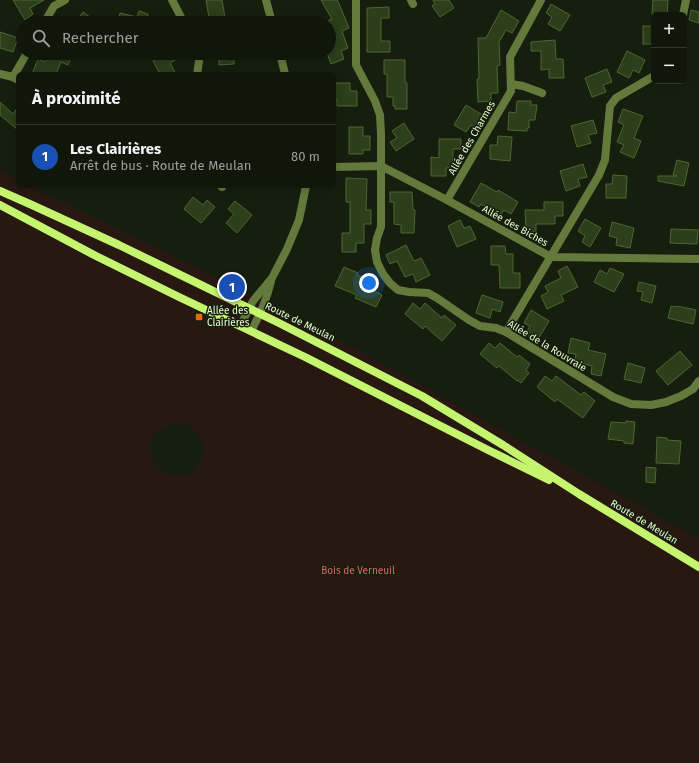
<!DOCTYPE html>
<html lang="fr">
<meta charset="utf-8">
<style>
body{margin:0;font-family:"Fira Sans",sans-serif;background:#1e2418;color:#f1f3f6}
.controls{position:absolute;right:12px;top:12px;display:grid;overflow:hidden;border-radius:6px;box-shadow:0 2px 10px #0003}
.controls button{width:36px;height:36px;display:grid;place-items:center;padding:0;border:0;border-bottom:1px solid #30362b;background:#10170a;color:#f1f3f6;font:20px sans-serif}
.you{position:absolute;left:369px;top:283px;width:14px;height:14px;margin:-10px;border:3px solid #fff;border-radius:50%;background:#1a73e8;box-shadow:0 0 0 6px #1a73e833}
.badge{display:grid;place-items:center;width:26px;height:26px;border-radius:50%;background:#2563eb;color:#fff;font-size:13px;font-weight:700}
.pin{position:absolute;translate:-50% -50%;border:2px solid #fff;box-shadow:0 1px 4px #0006}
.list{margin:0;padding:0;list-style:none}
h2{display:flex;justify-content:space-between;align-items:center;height:52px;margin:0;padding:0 16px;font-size:17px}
h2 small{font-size:13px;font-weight:400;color:#9c9f9c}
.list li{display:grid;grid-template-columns:26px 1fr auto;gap:12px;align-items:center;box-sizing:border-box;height:64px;padding:0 16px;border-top:1px solid #30362b}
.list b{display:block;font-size:15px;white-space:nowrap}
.list p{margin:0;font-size:13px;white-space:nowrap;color:#9c9f9c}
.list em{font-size:13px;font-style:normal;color:#9c9f9c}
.icon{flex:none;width:22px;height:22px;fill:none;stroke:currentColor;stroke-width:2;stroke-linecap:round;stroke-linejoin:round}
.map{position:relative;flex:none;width:699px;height:763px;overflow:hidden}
.search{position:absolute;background:#10170a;box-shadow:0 2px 10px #0003;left:16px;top:16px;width:320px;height:44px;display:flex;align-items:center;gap:10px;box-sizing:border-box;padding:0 14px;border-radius:22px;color:#9c9f9c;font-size:15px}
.panel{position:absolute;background:#10170a;box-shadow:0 2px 10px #0003;left:16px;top:72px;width:320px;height:116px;border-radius:6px}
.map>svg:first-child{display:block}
.green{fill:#281812;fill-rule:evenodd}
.building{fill:#2c3e1c;stroke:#4a682f}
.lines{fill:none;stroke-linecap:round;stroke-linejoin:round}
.street{stroke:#647a3d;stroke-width:8}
.secondary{stroke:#c5f46e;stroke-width:8}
.poi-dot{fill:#e56b12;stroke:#161f0e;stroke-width:1.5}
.labels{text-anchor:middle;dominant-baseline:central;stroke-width:3;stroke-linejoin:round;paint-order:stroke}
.street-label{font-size:10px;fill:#e8fbcf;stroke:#161f0e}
.poi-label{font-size:10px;fill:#e8fbcf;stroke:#161f0e;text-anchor:start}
.park-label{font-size:10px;fill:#d56a62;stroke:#161f0e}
</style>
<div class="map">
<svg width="699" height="763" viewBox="0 0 699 763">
<rect width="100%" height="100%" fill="#161f0e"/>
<path class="green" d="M0,171L18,180V186H30L305,321L699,539V763H0ZM175,423C178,424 182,424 185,424C202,430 208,450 199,465C196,470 191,474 185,475C154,485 136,439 166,426C169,424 173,424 175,423Z"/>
<g class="building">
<path d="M13,0H44L30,8L33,14L25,20Z"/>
<path d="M206,0H222L226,23H210Z"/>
<path d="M321,0H337L340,6L349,28L342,31L348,48L341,51L344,59L331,64L327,53H329V20L332,19Z"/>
<path d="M433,0H449L454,8L440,17L432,6L435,4Z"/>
<path d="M653,0H668L667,15H652Z"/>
<path d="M551,4L570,15L560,31L548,24L552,17L546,13Z"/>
<path d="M389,7V18H381V41H390V52H367V8Z"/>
<path d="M501,10L519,21L512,33L506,30L499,42L500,65L497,66L498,93H491V101L478,102L477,79H479L478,38H486Z"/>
<path d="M691,10L699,12V23L689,20Z"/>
<path d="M139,11L148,14L147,20H148V23H117L120,13L137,17Z"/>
<path d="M83,12L98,23H75Z"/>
<rect x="643" y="26" width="11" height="18"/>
<path d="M0,32L18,38L13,52L0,48Z"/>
<path d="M555,40L556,59H563L564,78H549V69L541,70V51H531V42Z"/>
<path d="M627,51L645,60L639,73L633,70L629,78L617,72Z"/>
<path d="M43,53H73L68,65L61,62L56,74H32L38,59L45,62L48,55Z"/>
<path d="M157,53H174L177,59L170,63L176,74H160L153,61L159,57Z"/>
<path d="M219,53H234V64L219,65Z"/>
<path d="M384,60H405V83H407V109H395V106H393V97H387V74H384Z"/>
<path d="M607,69L612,82L603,85L606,92L592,97L585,78Z"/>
<path d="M334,83H350V91H357V106H337V99H334Z"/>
<path d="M517,101H531V105H537L535,120H529V128H527V131L508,130L509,112L516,113Z"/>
<path d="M0,102L13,114L18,107V130L0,115Z"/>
<path d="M466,105L484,116L477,128L471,125L466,132L454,125Z"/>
<path d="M623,109L643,116L634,138L641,141L634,158L620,152L624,145L617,142L624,125L618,122Z"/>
<path d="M593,120L597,133L588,135L591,143L577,147L571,126Z"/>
<path d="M404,123L414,139L396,151L390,142L397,138L392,131Z"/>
<path d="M349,127H363V136H370V150H363V154H349Z"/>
<path d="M498,136L512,137L510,161L490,159V145H497Z"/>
<path d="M439,139H461V149H453V168H446V176H431V157L439,158Z"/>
<path d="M677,160L689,163L684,186L658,181V176H677L673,175Z"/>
<path d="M583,164L587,177L578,179L580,186L566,191L560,171Z"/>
<path d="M613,175L627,176L626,198H606V184H612Z"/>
<path d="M346,178L367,179L366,210H371V224H364V243H356V252H342V233H350V202H346Z"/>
<path d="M481,183L497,192L498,190L518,202L511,214L504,210L500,216L481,204L479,207L470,202Z"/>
<path d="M390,192H412L413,210H415L414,233H401V225L394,224V202H390Z"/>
<path d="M193,197L203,205L207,200L215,207L201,223L184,209Z"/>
<path d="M235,201L252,215L237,233L226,223L234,214L228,209Z"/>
<path d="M544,202H563V216H555V224H536V232H526L525,210H544Z"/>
<path d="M585,219L601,228L590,247L582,242L585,236L578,231Z"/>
<path d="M460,220L464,228L470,226L476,239L457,247L448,226Z"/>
<path d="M612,222L634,228L630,248L616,245L617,238L609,236Z"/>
<path d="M671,229L698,230L697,244L670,243Z"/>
<path d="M406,245L414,261L421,258L430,275L416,282L413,274L405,277L397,261L390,264L386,255Z"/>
<path d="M491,246H505L506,254H513V273H520V288H500L499,265H491Z"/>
<path d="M567,266L578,287L561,295L564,301L547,309L541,296L548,292L545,286L561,278L558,271Z"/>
<path d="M344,267L358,273L357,275L377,285L374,291L382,295L376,307L355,298L357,295L335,286Z"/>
<path d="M610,268L624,274L614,292L594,282L600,270L607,274Z"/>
<path d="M639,282L656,286L652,303L641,300L643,292L637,291Z"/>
<path d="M482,295L503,302L500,312L492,309L490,318L476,313Z"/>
<path d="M413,303L420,309L425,303L442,318L444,315L456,325L442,341L425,326L423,329L405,314Z"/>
<path d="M671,306L676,307L677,306L696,310L693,324L668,318Z"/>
<path d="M531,310L549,321L537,341L525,334L530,326L524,323Z"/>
<path d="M571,338L590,343L588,350L606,354L601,376L591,374L592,366L575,362L576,354L568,353Z"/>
<path d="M489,343L495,348L500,343L517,357L519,355L530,364L526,370L529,373L521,383L517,380V381L499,366L497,368L480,354Z"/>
<path d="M680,351L692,365L668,385L656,371Z"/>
<path d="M628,363L645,368L641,383L624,379Z"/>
<path d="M545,376L552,381L556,376L581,395L584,392L595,401L583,418L557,399L555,402L537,387Z"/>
<path d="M626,421L635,422L633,444L624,443V441L608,439L611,422L626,423Z"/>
<path d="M657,437L667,438V440L681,441L679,464L656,463Z"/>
<path d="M646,467L656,468L655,483L646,482Z"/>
</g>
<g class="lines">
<g class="street">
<path d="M172,0L184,23"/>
<path d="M266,0L272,23"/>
<path d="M356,0V65L375,101L380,115L381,134V227L377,238L375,250L377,262L383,274L390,283L398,290L409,292L428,293L437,298L469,320L480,326L496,328L506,332L613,397L631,404L651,405L666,402L681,396L693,389L699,381"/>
<path d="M411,0L413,4"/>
<path d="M683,15L686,0"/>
<path d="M44,23L54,6L65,0"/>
<path d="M280,53L285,74"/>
<path d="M0,74L13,77L18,80"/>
<path d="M197,74L200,55L199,53"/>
<path d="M13,77L27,53"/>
<path d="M511,84L523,86L542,93"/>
<path d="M334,167L381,166L447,200L551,257L699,259"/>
<path d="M222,187V186"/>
<path d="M447,200L511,91L510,57L541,0"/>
<path d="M240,326L253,301L272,278L287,249L299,220L306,186"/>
<path d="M251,331C260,315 267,299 271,281"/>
<path d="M506,332L599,175L605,160L610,106L616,98L654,76"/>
</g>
<g class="secondary">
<path d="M0,191L32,205L119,245L279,323L422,396L503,445L579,494L699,567"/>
<path d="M0,205L96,256L179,297L305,357L488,450L549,480"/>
</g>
</g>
<rect class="poi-dot" x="195" y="313" width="8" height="8" rx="2"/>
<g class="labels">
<g class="street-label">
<text transform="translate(472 138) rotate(-60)">Allée des Charmes</text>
<text transform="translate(515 226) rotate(29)">Allée des Biches</text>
<text transform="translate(300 322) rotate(26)">Route de Meulan</text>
<text transform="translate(547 346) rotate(31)">Allée de la Rouvraie</text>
<text transform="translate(644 522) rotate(31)">Route de Meulan</text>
</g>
<g class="poi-label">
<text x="207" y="311">Allée des<tspan x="207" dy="12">Clairières</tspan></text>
</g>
<g class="park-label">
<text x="358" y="571">Bois de Verneuil</text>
</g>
</g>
</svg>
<div class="controls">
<button>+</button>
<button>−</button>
</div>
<div class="you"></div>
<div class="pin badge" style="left:232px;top:287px;background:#1a4fb4">1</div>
<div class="search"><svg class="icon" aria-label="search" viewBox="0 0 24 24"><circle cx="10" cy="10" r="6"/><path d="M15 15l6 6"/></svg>Rechercher</div>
<section class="panel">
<h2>À proximité<small></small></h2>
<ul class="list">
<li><span class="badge" style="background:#1a4fb4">1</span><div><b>Les Clairières</b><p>Arrêt de bus · Route de Meulan</p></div><em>80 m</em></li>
</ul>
</section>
</div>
